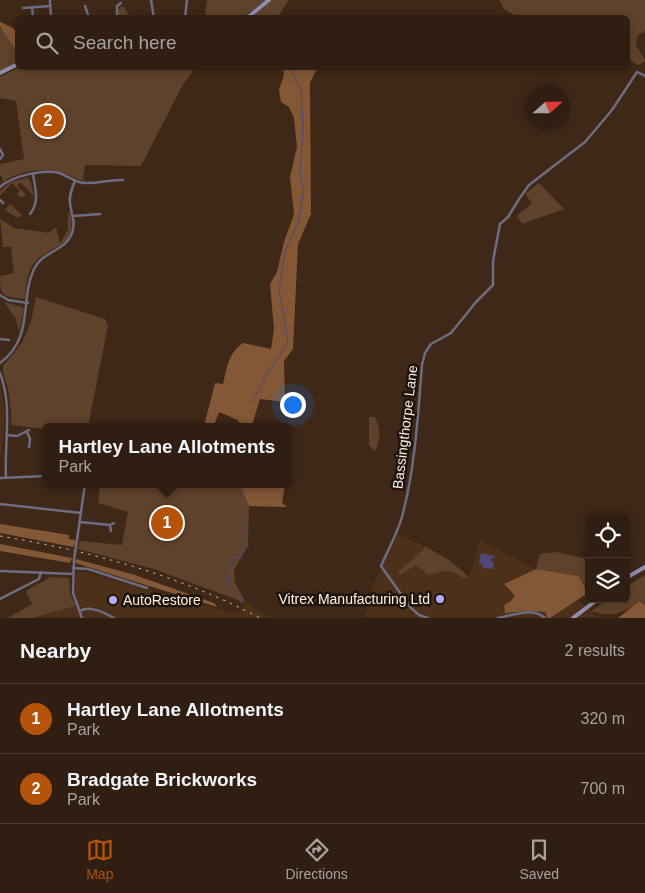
<!DOCTYPE html>
<style>
body{margin:0;font-family:Helvetica,sans-serif;background:#37271a;color:#f1f3f6}
.controls{position:absolute;right:15px;bottom:15px;display:grid;overflow:hidden;border-radius:8px;box-shadow:0 2px 12px #0003}
.controls button{width:45px;height:45px;display:grid;place-items:center;padding:0;border:0;border-bottom:1px solid #4a3c31;background:#2f1e11;color:#f1f3f6;font:25px sans-serif}
.compass{position:absolute;left:525px;top:85px;width:45px;height:45px;border-radius:50%;background:#2f1e11;box-shadow:0 2px 12px #0003;rotate:69deg}
.you{position:absolute;left:292px;top:404px;width:18px;height:18px;margin:-12px;border:4px solid #fff;border-radius:50%;background:#1a73e8;box-shadow:0 0 0 8px #1a73e833}
.badge{display:grid;place-items:center;width:32px;height:32px;border-radius:50%;background:#b45309;color:#fff;font-size:16px;font-weight:700}
.pin{position:absolute;translate:-50% -50%;border:2px solid #fff;box-shadow:0 1px 5px #0006}
.popup{position:absolute;left:42px;top:423px;width:250px;height:65px;box-sizing:border-box;display:grid;place-content:center;border-radius:8px;background:#2f1e11;filter:drop-shadow(0 1px 4px #0005);font-size:16px;white-space:nowrap;color:#a7a29f}
.popup b{font-size:19px;color:#f1f3f6}
.popup::after{content:'';position:absolute;left:50%;top:100%;margin-left:-10px;border:10px solid transparent;border-top-color:#2f1e11}
.list{margin:0;padding:0;list-style:none}
h2{display:flex;justify-content:space-between;align-items:center;height:65px;margin:0;padding:0 20px;font-size:21px}
h2 small{font-size:16px;font-weight:400;color:#a7a29f}
.list li{display:grid;grid-template-columns:32px 1fr auto;gap:15px;align-items:center;box-sizing:border-box;height:70px;padding:0 20px;border-top:1px solid #4a3c31}
.list b{display:block;font-size:19px;white-space:nowrap}
.list p{margin:0;font-size:16px;white-space:nowrap;color:#a7a29f}
.list em{font-size:16px;font-style:normal;color:#a7a29f}
.icon{flex:none;width:28px;height:28px;fill:none;stroke:currentColor;stroke-width:2;stroke-linecap:round;stroke-linejoin:round}
.map{position:relative;flex:none;width:645px;height:618px;overflow:hidden}
.search{position:absolute;background:#2f1e11;box-shadow:0 2px 12px #0003;left:15px;right:15px;top:15px;height:55px;display:flex;align-items:center;gap:12px;box-sizing:border-box;padding:0 18px;border-radius:8px;color:#a7a29f;font-size:19px}
.sheet{height:205px;background:#2f1e11}
nav{display:flex;justify-content:space-around;align-items:center;box-sizing:border-box;height:70px;border-top:1px solid #4a3c31;background:#2f1e11;font-size:14px;color:#a7a29f}
nav a{display:grid;justify-items:center;gap:2px}
nav .on{color:#b45309}
.map>svg:first-child{display:block}
.built{fill:#4d301a}
.green{fill:#5f422c}
.forest{fill:#835837}
.water{fill:#4e4876}
.lines{fill:none;stroke-linecap:round;stroke-linejoin:round}
.stream{stroke:#4e4876;stroke-width:1}
.street{stroke:#6d6c81;stroke-width:2.5}
.secondary{stroke:#918eb0;stroke-width:4}
.rail{stroke:#c4b5a9;stroke-width:1;stroke-dasharray:2.5 5;stroke-linecap:butt}
.street-bridge{stroke:#6d6c81;stroke-width:2.5}
.poi-dot{fill:#b4acf9;stroke:#1e140c;stroke-width:2}
.labels{text-anchor:middle;dominant-baseline:central;stroke-width:5;stroke-linejoin:round;paint-order:stroke}
.street-label{font-size:14px;fill:#fef2e9;stroke:#1e140c}
.poi-label{font-size:14px;fill:#fef2e9;stroke:#1e140c;text-anchor:end}
</style>
<div class="map">
<svg width="645" height="618" viewBox="0 0 645 618">
<rect width="100%" height="100%" fill="#3f2817"/>
<g class="built">
<path d="M0,385L5,413L2,455H0Z"/>
<path d="M398,534L426,547L398,572L416,565L428,575L441,571H453L463,578L469,577L480,540L536,569L504,584L515,596L505,612L527,611L545,612L548,618H365L372,589Z"/>
<path d="M81,571L236,614L246,603L272,618H32L76,606L75,574Z"/>
<path d="M577,600L599,618H550Z"/>
</g>
<g class="green">
<path d="M207,0H267L243,17L205,18Z"/>
<path d="M272,0H289L278,17H252Z"/>
<path d="M499,0H645V31L637,36L636,45L645,61L638,65L628,59V18L518,17L504,9Z"/>
<path d="M121,6L124,7L130,17H118V10Z"/>
<path d="M0,26L18,52L17,62L0,71Z"/>
<path d="M18,68H195L182,86L141,166L85,165L83,178L86,181C76,180 69,174 60,172C43,167 17,172 3,182L2,176H0V164L24,159L16,101L0,98V77Z"/>
<path d="M28,178L31,183L34,196L20,182L17,186L26,194L22,198L17,194L20,191L12,183L0,196V191L10,182Z"/>
<path d="M539,183L564,209L522,224L517,216L532,203L525,194Z"/>
<path d="M10,204L22,215L19,217H16L5,210Z"/>
<path d="M68,213H70C79,252 45,244 32,266C27,275 26,287 25,298L22,299C3,296 0,297 0,276L14,273L11,247H3L0,219L14,228L49,233L56,227L60,243L68,230Z"/>
<path d="M36,297L105,319L108,325L88,427H46V429L11,425C12,414 10,401 8,389C7,382 2,374 3,366L22,343L31,322Z"/>
<path d="M4,302L22,307L24,310L19,332L16,319Z"/>
<path d="M369,417H375C381,431 381,438 375,451L369,445Z"/>
<path d="M100,484H239L249,506L248,546L234,570L235,583L246,603L154,569L78,549L80,541L122,545L128,512L98,503Z"/>
<path d="M426,547L449,560L469,577L463,578C449,568 443,571 428,575L416,565L400,575L398,572Z"/>
<path d="M556,552L584,558L589,565V593L579,576L536,569L540,554Z"/>
<path d="M645,575V605L639,601C623,614 610,618 591,611L609,599H626V587Z"/>
<path d="M51,577L69,578L70,594L76,606L32,618H8L32,604L26,591Z"/>
</g>
<g class="forest">
<path d="M0,22C21,31 18,30 17,52L0,26Z"/>
<path d="M283,68H317L310,83L311,214L298,244L293,349L284,361L285,402L260,399L252,425L261,427H241L238,420L219,412L213,427L204,426L215,383L223,384C227,368 228,353 243,343L271,349L274,329L270,284L277,272L284,242L294,214L290,177L297,147L294,118L289,107L281,102L279,90L284,75Z"/>
<path d="M239,484H285L282,503L287,507L249,506Z"/>
<path d="M0,524L69,535V539L76,540L74,547L0,533Z"/>
<path d="M0,544L72,558L70,563L0,551Z"/>
<path d="M76,559L135,575L214,603L217,607L75,563Z"/>
<path d="M536,569L579,576L588,593L550,618H548L545,612L527,611L505,613L504,605L510,602L515,596L504,584Z"/>
<path d="M639,601L645,605V618H618Z"/>
</g>
<path class="water" d="M481,553L495,556V558H491V561L494,562L493,569L483,568V565L479,564Z"/>
<g class="lines">
<g class="stream">
<path d="M253,401L261,384L288,342L279,290L285,251L298,223L304,190L300,175L303,127L301,90L290,68"/>
<path d="M241,603L240,598L228,585L231,557H240L242,547L248,546L247,534L244,530L243,485"/>
</g>
<g class="street">
<path d="M50,0L51,18"/>
<path d="M151,0L154,18"/>
<path d="M85,6L89,18"/>
<path d="M32,7L33,18"/>
<path d="M23,8L50,6"/>
<path d="M117,18V6L121,3"/>
<path d="M185,18L187,0"/>
<path d="M0,149L3,155L0,159"/>
<path d="M0,187C12,176 43,169 59,173C68,176 75,182 84,183C97,184 110,179 123,180"/>
<path d="M0,200L3,203"/>
<path d="M30,214C40,202 35,188 33,174"/>
<path d="M73,216L100,214"/>
<path d="M0,295L8,300L28,303"/>
<path d="M0,339L9,340"/>
<path d="M0,363C35,337 19,301 34,269C42,251 65,252 72,233C76,222 71,214 70,203C69,195 72,188 75,181"/>
<path d="M0,373C13,407 4,442 6,478"/>
<path d="M27,432L30,439L29,447"/>
<path d="M7,435L17,436L29,430"/>
<path d="M0,478L46,476"/>
<path d="M0,504L81,513"/>
<path d="M80,522L110,525"/>
<path d="M111,531L110,525L114,523"/>
<path d="M76,547L85,484"/>
<path d="M74,559L73,593L82,618"/>
<path d="M73,568L88,569L147,588"/>
<path d="M0,571L73,574"/>
<path d="M0,599L39,579L41,572"/>
<path d="M80,611C90,605 105,613 114,618"/>
<path d="M428,618L419,615L410,607L381,566C388,550 397,534 402,517C415,468 418,416 422,365L425,353L431,344L451,333L476,302L493,285V261L500,224L508,217L519,199L529,185L585,142L612,110L637,72L645,76"/>
<path d="M498,618C513,615 532,607 545,618"/>
</g>
<g class="secondary">
<path d="M247,18L269,0"/>
<path d="M0,73L18,64"/>
<path d="M626,578L645,567"/>
<path d="M573,618L598,599"/>
</g>
<path class="rail" d="M0,536C90,551 179,575 260,618"/>
<path class="street-bridge" d="M74,559L76,547"/>
</g>
<g class="poi-dot">
<circle cx="440" cy="599" r="5"/>
<circle cx="113" cy="600" r="5"/>
</g>
<g class="labels">
<g class="street-label">
<text transform="translate(405 427) rotate(-83)">Bassingthorpe Lane</text>
</g>
<g class="poi-label">
<text x="430" y="599">Vitrex Manufacturing Ltd</text>
<text x="123" y="600" text-anchor="start">AutoRestore</text>
</g>
</g>
</svg>
<div class="controls">
<button><svg class="icon" aria-label="locate" viewBox="0 0 24 24"><circle cx="12" cy="12" r="6"/><path d="M12 2v4M12 18v4M2 12h4M18 12h4"/></svg></button>
<button><svg class="icon" aria-label="layers" viewBox="0 0 24 24"><path d="M12 4l9 5-9 5-9-5zM3 14l9 5 9-5"/></svg></button>
</div>
<svg class="compass" viewBox="-18 -18 36 36"><path d="M0-13l5 13h-10z" fill="#e53935"/><path d="M0 13l5-13h-10z" fill="#a7a29f"/></svg>
<div class="you"></div>
<div class="pin badge" style="left:167px;top:523px">1</div>
<div class="popup"><b>Hartley Lane Allotments</b>Park</div>
<div class="pin badge" style="left:48px;top:121px">2</div>
<div class="search"><svg class="icon" aria-label="search" viewBox="0 0 24 24"><circle cx="10" cy="10" r="6"/><path d="M15 15l6 6"/></svg>Search here</div>
</div>
<section class="sheet">
<h2>Nearby<small>2 results</small></h2>
<ul class="list">
<li><span class="badge">1</span><div><b>Hartley Lane Allotments</b><p>Park</p></div><em>320 m</em></li>
<li><span class="badge">2</span><div><b>Bradgate Brickworks</b><p>Park</p></div><em>700 m</em></li>
</ul>
</section>
<nav>
<a class="on"><svg class="icon" aria-label="map" viewBox="0 0 24 24"><path d="M3 6l6-2 6 2 6-2v14l-6 2-6-2-6 2zM9 4v14M15 6v14"/></svg>Map</a>
<a><svg class="icon" aria-label="directions" viewBox="0 0 24 24"><path d="M12 3l9 9-9 9-9-9zM9 14v-3h6M13 9l2 2-2 2"/></svg>Directions</a>
<a><svg class="icon" aria-label="saved" viewBox="0 0 24 24"><path d="M7 4h10v16l-5-4-5 4z"/></svg>Saved</a>
</nav>
